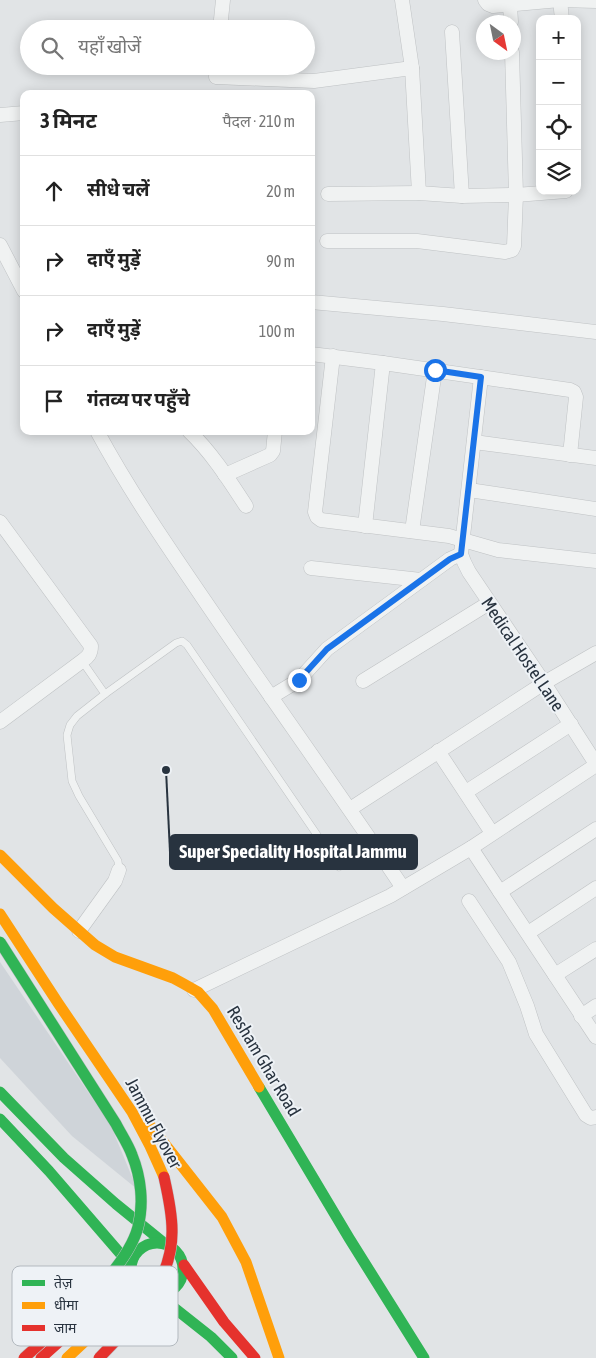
<!DOCTYPE html>
<html lang="hi">
<meta charset="utf-8">
<style>
body{margin:0;font-family:"Asap Condensed","Noto Sans Devanagari",sans-serif;background:#f2f2f2;color:#222}
.controls{position:absolute;right:15px;top:15px;display:grid;overflow:hidden;border-radius:10px;box-shadow:0 2px 12px #0003}
.controls button{width:45px;height:45px;display:grid;place-items:center;padding:0;border:0;border-bottom:1px solid #e0e0e0;background:#fff;color:#222;font:25px sans-serif}
.compass{position:absolute;left:476px;top:15px;width:45px;height:45px;border-radius:50%;background:#fff;box-shadow:0 2px 12px #0003;rotate:147deg}
.stop{position:absolute;width:15px;height:15px;margin:-11px;border:4px solid #1a73e8;border-radius:50%;background:#fff}
.stop.end{background:#1a73e8;border-color:#fff;box-shadow:0 1px 5px #0008}
.list{margin:0;padding:0;list-style:none}
h2{display:flex;justify-content:space-between;align-items:center;height:65px;margin:0;padding:0 20px;font-size:21px}
h2 small{font-size:16px;font-weight:400;color:#767676}
.list li{display:grid;grid-template-columns:32px 1fr auto;gap:15px;align-items:center;box-sizing:border-box;height:70px;padding:0 20px;border-top:1px solid #e0e0e0}
.list b{display:block;font-size:19px;white-space:nowrap}
.list em{font-size:16px;font-style:normal;color:#767676}
.icon{flex:none;width:28px;height:28px;fill:none;stroke:currentColor;stroke-width:2;stroke-linecap:round;stroke-linejoin:round}
.map{position:relative;flex:none;width:596px;height:1358px;overflow:hidden}
.search{position:absolute;background:#fff;box-shadow:0 2px 12px #0003;left:20px;top:20px;width:295px;height:55px;display:flex;align-items:center;gap:12px;box-sizing:border-box;padding:0 18px;border-radius:28px;color:#767676;font-size:19px}
.panel{position:absolute;background:#fff;box-shadow:0 2px 12px #0003;left:20px;top:90px;width:295px;height:345px;border-radius:10px}
.map>svg:first-child{display:block}
.built{fill:#cfd4d9}
.lines{fill:none;stroke-linecap:round;stroke-linejoin:round}
.lane-casing{stroke:#bfc2c4;stroke-width:8}
.street-casing{stroke:#bfc2c4;stroke-width:15}
.lane{stroke:#f0f2f2;stroke-width:7}
.street{stroke:#f0f2f2;stroke-width:14}
.fast{stroke:#30b455;stroke-width:11}
.slow{stroke:#ff9f0a;stroke-width:11}
.jam{stroke:#e5322d;stroke-width:11}
.fast-bridge-casing{stroke:#bdc1c4;stroke-width:12;stroke-linecap:butt}
.jam-bridge-casing{stroke:#bdc1c4;stroke-width:12;stroke-linecap:butt}
.fast-bridge{stroke:#30b455;stroke-width:11}
.jam-bridge{stroke:#e5322d;stroke-width:11}
.route{stroke:#1a73e8;stroke-width:6}
.labels{text-anchor:middle;dominant-baseline:central;stroke-width:4;stroke-linejoin:round;paint-order:stroke}
.street-label{font-size:18px;fill:#28333f;stroke:#eef2f6}
.key{fill:#eef2f6;stroke:#b3b9bf;stroke-width:1}
.key-label{font-size:14px;fill:#28333f}
.leader{fill:none;stroke:#28333f;stroke-width:2}
.callout-dot{fill:#28333f;stroke:#eef2f6;stroke-width:2}
.callout{fill:#28333f;stroke:#28333f;stroke-width:2}
.callout-label{font-size:19px;text-anchor:middle;font-weight:bold;fill:#fff}
</style>
<div class="map">
<svg width="596" height="1358" viewBox="0 0 596 1358">
<rect width="100%" height="100%" fill="#e1e4e6"/>
<path class="built" d="M0,962L111,1126L137,1189L72,1136L0,1058Z"/>
<g class="lines">
<defs>
<g id="lane">
<path d="M82,661L105,694L77,716L70,725L67,735L72,781L79,796L118,861L119,870"/>
<path d="M105,694L176,643L182,641L187,645L339,867"/>
</g>
<g id="street">
<path d="M402,0L412,68L419,193"/>
<path d="M485,0L488,4L493,6L560,0L596,1"/>
<path d="M560,0L562,19"/>
<path d="M510,5L511,22"/>
<path d="M220,29L223,0"/>
<path d="M452,32L462,196"/>
<path d="M217,66L216,77L314,81L412,68"/>
<path d="M0,115L24,113"/>
<path d="M328,194L419,193L462,196L516,195L566,191"/>
<path d="M327,241H417L505,252L512,250L514,246L516,195L512,52"/>
<path d="M0,245L24,291"/>
<path d="M311,302L443,314L596,332"/>
<path d="M311,354L383,363L570,390L574,392L576,397L570,455"/>
<path d="M333,356L315,512L317,517L321,520L449,536L498,550L596,561"/>
<path d="M481,377L461,554L464,562L469,572L544,683L596,764"/>
<path d="M97,431C130,492 170,550 209,607C273,701 340,794 403,888"/>
<path d="M189,431C212,453 229,480 246,506"/>
<path d="M474,442L596,458"/>
<path d="M225,475L270,455L273,451L275,431"/>
<path d="M469,490L596,509"/>
<path d="M0,522L91,646C91,654 88,657 82,661L0,722"/>
<path d="M365,526L383,363"/>
<path d="M412,531L435,370"/>
<path d="M311,568L421,580"/>
<path d="M363,681L489,603"/>
<path d="M271,697L299,680L327,649L450,559L461,554"/>
<path d="M438,751L492,833"/>
<path d="M466,792L571,724"/>
<path d="M350,809L544,683L596,653"/>
<path d="M596,829L500,892L596,1037"/>
<path d="M471,848L500,892"/>
<path d="M469,901L509,962L527,1006L536,1034L586,1115L591,1118L596,1117"/>
<path d="M79,931L115,881L119,870"/>
<path d="M528,933L596,888"/>
<path d="M555,975L596,949"/>
<path d="M194,990L390,896L471,848L596,765"/>
<path d="M581,1016L596,1006"/>
</g>
</defs>
<use href="#lane" class="lane-casing"/>
<use href="#street" class="street-casing"/>
<use href="#lane" class="lane"/>
<use href="#street" class="street"/>
<g class="fast">
<path d="M259,1087L349,1238L424,1358"/>
<path d="M0,1092L64,1158L116,1204L164,1243"/>
<path d="M0,1119L49,1171L131,1266"/>
<circle cx="157" cy="1269" r="26"/>
<path d="M158,1295L211,1337L232,1358"/>
</g>
<g class="slow">
<path d="M0,855L53,908L95,945L115,957L173,978L184,984L198,992L213,1009L259,1087"/>
<path d="M0,914L58,1003L132,1112L150,1146L164,1177"/>
<path d="M149,1124L222,1217L246,1262L279,1358"/>
<path d="M67,1358L127,1302L147,1293"/>
</g>
<g class="jam">
<path d="M184,1265L224,1322L255,1358"/>
<path d="M41,1358L117,1290L132,1275"/>
</g>
<defs>
<path id="fast-bridge" d="M0,942L116,1124C121,1134 128,1144 132,1155C141,1177 144,1204 138,1227C133,1246 118,1266 106,1280"/>
<g id="jam-bridge">
<path d="M24,1358L84,1304L106,1280"/>
<path d="M99,1358C133,1323 173,1283 172,1230C172,1212 168,1195 164,1177"/>
</g>
</defs>
<use href="#fast-bridge" class="fast-bridge-casing"/>
<use href="#jam-bridge" class="jam-bridge-casing"/>
<use href="#fast-bridge" class="fast-bridge"/>
<use href="#jam-bridge" class="jam-bridge"/>
</g>
<g class="lines">
<path class="route" d="M299,680L327,649L450,559L461,554L481,377L435,370"/>
</g>
<g class="labels">
<g class="street-label">
<text transform="translate(523 654) rotate(56)">Medical Hostel Lane</text>
<text transform="translate(264 1061) rotate(59)">Resham Ghar Road</text>
<text transform="translate(154 1123) rotate(62)">Jammu Flyover</text>
</g>
</g>
<rect x="12" y="1266" width="166" height="80" rx="8" class="key"/>
<rect x="22" y="1280" width="23" height="6" fill="#30b455"/>
<rect x="22" y="1302" width="23" height="7" fill="#ff9f0a"/>
<rect x="22" y="1325" width="23" height="6" fill="#e5322d"/>
<g class="key-label">
<text x="54" y="1288">तेज़</text>
<text x="54" y="1310">धीमा</text>
<text x="54" y="1333">जाम</text>
</g>
<path class="leader" d="M166 770L170 852"/>
<circle class="callout-dot" cx="166" cy="770" r="5"/>
<rect class="callout" x="170" y="835" width="247" height="34" rx="5"/>
<g class="callout-label">
<text x="293" y="858">Super Speciality Hospital Jammu</text>
</g>
</svg>
<div class="controls">
<button>+</button>
<button>−</button>
<button><svg class="icon" aria-label="locate" viewBox="0 0 24 24"><circle cx="12" cy="12" r="6"/><path d="M12 2v4M12 18v4M2 12h4M18 12h4"/></svg></button>
<button><svg class="icon" aria-label="layers" viewBox="0 0 24 24"><path d="M12 4l9 5-9 5-9-5zM3 14l9 5 9-5"/></svg></button>
</div>
<svg class="compass" viewBox="-18 -18 36 36"><path d="M0-13l5 13h-10z" fill="#e53935"/><path d="M0 13l5-13h-10z" fill="#767676"/></svg>
<div class="stop" style="left:435px;top:370px"></div>
<div class="stop end" style="left:299px;top:680px"></div>
<div class="search"><svg class="icon" aria-label="search" viewBox="0 0 24 24"><circle cx="10" cy="10" r="6"/><path d="M15 15l6 6"/></svg>यहाँ खोजें</div>
<section class="panel">
<h2>3 मिनट<small>पैदल · 210 m</small></h2>
<ul class="list">
<li><svg class="icon" aria-label="ahead" viewBox="0 0 24 24"><path d="M12 20V5M6 11l6-6 6 6"/></svg><div><b>सीधे चलें</b></div><em>20 m</em></li>
<li><svg class="icon" aria-label="right" viewBox="0 0 24 24"><path d="M7 20v-9h11M14 6l5 5-5 5"/></svg><div><b>दाएँ मुड़ें</b></div><em>90 m</em></li>
<li><svg class="icon" aria-label="right" viewBox="0 0 24 24"><path d="M7 20v-9h11M14 6l5 5-5 5"/></svg><div><b>दाएँ मुड़ें</b></div><em>100 m</em></li>
<li><svg class="icon" aria-label="arrive" viewBox="0 0 24 24"><path d="M6 21V4h12l-3 4 3 4H6"/></svg><div><b>गंतव्य पर पहुँचे</b></div></li>
</ul>
</section>
</div>
